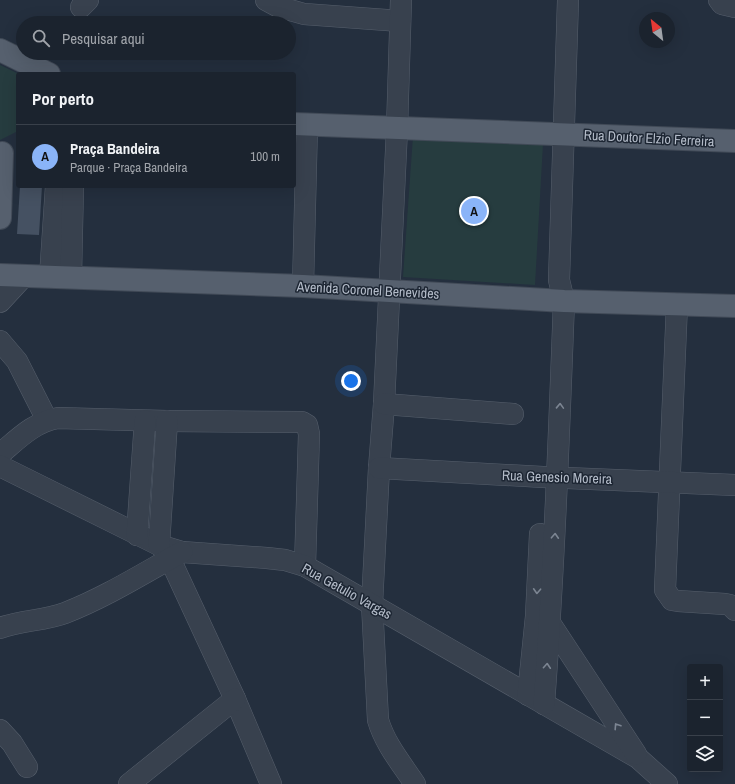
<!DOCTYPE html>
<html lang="pt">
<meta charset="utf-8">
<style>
body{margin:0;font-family:"Archivo Narrow",sans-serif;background:#242b36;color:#f1f3f6}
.controls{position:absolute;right:12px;bottom:12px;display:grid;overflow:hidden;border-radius:4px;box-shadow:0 4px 16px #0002}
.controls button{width:36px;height:36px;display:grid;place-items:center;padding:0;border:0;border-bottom:1px solid #39404a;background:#1b232e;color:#f1f3f6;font:20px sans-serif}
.compass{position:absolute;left:639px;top:12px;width:36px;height:36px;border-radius:50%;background:#1b232e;box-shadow:0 4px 16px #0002;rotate:331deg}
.you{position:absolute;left:351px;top:381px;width:14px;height:14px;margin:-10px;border:3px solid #fff;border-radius:50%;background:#1a73e8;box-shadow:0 0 0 6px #1a73e833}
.badge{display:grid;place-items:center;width:26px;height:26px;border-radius:50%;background:#8ab4f8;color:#111;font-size:13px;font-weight:700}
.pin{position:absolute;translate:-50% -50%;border:2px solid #fff;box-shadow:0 1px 4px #0006}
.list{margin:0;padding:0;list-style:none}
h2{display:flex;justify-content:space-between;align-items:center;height:52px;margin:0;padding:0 16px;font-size:17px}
h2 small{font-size:13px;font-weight:400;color:#a0a4aa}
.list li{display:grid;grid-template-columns:26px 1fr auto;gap:12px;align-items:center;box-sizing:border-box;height:64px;padding:0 16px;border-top:1px solid #39404a}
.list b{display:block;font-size:15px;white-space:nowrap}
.list p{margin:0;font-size:13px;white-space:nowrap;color:#a0a4aa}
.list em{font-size:13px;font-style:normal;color:#a0a4aa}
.icon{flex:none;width:22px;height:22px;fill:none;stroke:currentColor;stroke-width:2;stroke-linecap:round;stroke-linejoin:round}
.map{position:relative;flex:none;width:735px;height:784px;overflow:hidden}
.search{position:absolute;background:#1b232e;box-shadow:0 4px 16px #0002;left:16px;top:16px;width:280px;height:44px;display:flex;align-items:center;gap:10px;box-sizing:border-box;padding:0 14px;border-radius:22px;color:#a0a4aa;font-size:15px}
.panel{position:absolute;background:#1b232e;box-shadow:0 4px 16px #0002;left:16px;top:72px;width:280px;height:116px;border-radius:4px}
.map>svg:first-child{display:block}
.green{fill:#263c3f}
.building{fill:#455162}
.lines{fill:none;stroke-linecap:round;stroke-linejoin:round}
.minor-casing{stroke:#565f6c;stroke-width:22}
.major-casing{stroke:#414a57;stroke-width:24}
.minor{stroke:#38414e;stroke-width:21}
.major{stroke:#56606e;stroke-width:22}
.oneway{stroke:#7c8592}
.labels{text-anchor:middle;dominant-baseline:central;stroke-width:3;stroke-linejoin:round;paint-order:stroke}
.street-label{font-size:14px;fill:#b4bcc9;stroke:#1d2633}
</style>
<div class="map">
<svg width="735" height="784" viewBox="0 0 735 784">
<rect width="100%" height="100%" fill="#242f3e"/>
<g class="green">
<path d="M0,65L19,74L18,131L0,140Z"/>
<path d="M413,136L543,144L535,285L403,277Z"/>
</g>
<path class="building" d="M20,186H42L39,235L17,234Z"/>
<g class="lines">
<defs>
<g id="minor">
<path d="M266,0L279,7L304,14L400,21"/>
<path d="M401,0L397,129L384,404L379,468L372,604L378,720C385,744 401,763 415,784"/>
<path d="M719,0L722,4L735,7"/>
<path d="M81,7L88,0"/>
<path d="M50,277L56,186"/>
<path d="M71,277L73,186"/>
<path d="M303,286L307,125"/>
<path d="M0,302L24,276"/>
<path d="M677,304L665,590L672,600L678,601L725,604L730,605L735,610"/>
<path d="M0,341L17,361L47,420"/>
<path d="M384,404L513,414"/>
<path d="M0,454C18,439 34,422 58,418L167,421L302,422L307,425L309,434L305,566"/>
<path d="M0,466L159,545L182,552L267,558L285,560L305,566L638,758L667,784"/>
<path d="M379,468L543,477L735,485"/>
<path d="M137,535L145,421"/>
<path d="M159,545L167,421"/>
<path d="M170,559L235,699L271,784"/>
<path d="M550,623L636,754"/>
<path d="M0,628C21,620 44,621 65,613C106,597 144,573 182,552"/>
<path d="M528,695L536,616L540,534"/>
<path d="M544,704C554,570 559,436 564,301L559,280L568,0"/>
<path d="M0,730L12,743L27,767"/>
<path d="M129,784L235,699"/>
</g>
<g id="major">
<path d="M0,50L49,74"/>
<path d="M294,124L735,141"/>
<path d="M0,218L2,153"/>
<path d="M0,275L303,286L564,301L735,306"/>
</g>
</defs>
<use href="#minor" class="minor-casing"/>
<use href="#major" class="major-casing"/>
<use href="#minor" class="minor"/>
<use href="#major" class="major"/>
</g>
<defs><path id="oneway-chevron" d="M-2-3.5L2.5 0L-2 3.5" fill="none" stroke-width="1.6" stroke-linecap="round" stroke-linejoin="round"/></defs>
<g class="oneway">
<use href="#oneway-chevron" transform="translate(560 406) rotate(-88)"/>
<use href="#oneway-chevron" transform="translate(555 536) rotate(-87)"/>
<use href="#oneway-chevron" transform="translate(537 591) rotate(93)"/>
<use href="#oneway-chevron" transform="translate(547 666) rotate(-86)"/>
<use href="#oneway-chevron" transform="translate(617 726) rotate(-123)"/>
</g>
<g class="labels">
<g class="street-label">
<text transform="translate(649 138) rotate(3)">Rua Doutor Elzio Ferreira</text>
<text transform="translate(368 290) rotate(3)">Avenida Coronel Benevides</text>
<text transform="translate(557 477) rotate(2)">Rua Genesio Moreira</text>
<text transform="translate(347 591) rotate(29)">Rua Getulio Vargas</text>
</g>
</g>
</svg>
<div class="controls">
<button>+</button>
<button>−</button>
<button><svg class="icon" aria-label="layers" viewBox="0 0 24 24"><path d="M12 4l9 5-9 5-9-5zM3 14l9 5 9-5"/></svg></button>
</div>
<svg class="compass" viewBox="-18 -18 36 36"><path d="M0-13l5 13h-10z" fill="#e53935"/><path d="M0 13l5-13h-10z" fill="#a0a4aa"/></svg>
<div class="you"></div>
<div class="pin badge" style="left:474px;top:211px">A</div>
<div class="search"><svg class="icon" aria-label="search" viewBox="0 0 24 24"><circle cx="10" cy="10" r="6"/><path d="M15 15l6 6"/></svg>Pesquisar aqui</div>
<section class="panel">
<h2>Por perto<small></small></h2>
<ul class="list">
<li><span class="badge">A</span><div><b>Praça Bandeira</b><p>Parque · Praça Bandeira</p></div><em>100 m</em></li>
</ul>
</section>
</div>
